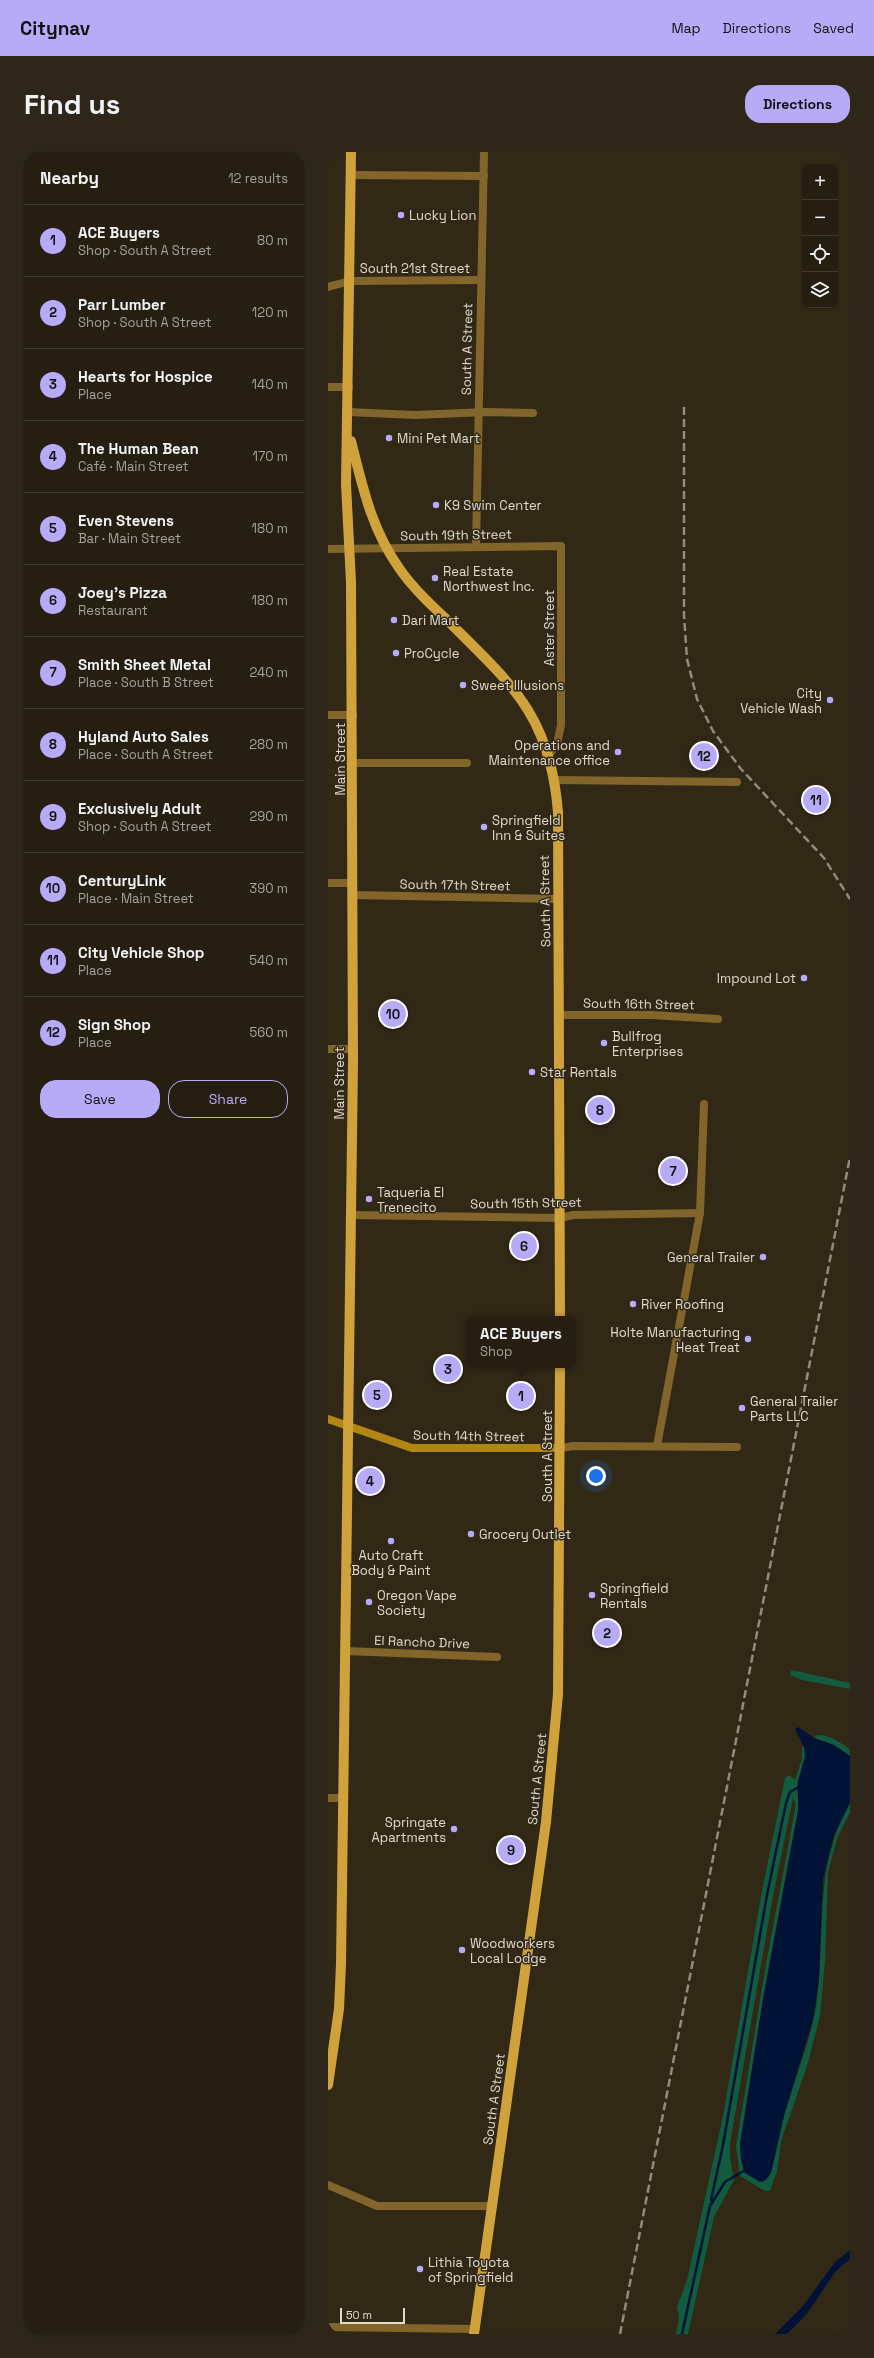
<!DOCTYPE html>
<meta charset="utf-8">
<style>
body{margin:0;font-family:"Space Grotesk",sans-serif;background:#2e2719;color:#f1f3f6}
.controls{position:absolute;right:12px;top:12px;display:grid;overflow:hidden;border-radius:8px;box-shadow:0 1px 3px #0004}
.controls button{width:36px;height:36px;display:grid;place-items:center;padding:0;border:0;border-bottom:1px solid #423c30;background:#261e10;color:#f1f3f6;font:20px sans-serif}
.scale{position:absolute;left:12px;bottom:10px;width:65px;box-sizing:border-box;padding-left:4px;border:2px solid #e0d9ce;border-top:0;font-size:11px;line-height:14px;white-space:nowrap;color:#e0d9ce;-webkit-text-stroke:3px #322816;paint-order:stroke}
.you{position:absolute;left:268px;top:1324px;width:14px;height:14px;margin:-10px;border:3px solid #fff;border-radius:50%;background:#1a73e8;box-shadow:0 0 0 6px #1a73e833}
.badge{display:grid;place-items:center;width:26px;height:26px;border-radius:50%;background:#b7abf8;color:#111;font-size:13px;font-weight:700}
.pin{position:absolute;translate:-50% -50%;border:2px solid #fff;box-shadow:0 1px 4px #0006}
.popup{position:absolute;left:138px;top:1164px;width:110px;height:52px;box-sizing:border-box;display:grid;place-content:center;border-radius:8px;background:#261e10;filter:drop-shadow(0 1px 3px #0005);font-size:13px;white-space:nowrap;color:#a4a29f}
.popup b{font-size:15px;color:#f1f3f6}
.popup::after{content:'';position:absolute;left:50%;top:100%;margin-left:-8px;border:8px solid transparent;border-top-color:#261e10}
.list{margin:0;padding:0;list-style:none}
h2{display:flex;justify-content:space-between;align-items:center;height:52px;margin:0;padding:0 16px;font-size:17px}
h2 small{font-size:13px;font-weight:400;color:#a4a29f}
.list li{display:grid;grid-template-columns:26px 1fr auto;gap:12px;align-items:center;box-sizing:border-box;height:72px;padding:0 16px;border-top:1px solid #423c30}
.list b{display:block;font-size:15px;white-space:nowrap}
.list p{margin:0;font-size:13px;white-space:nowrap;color:#a4a29f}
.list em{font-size:13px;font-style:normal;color:#a4a29f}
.actions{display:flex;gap:8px;padding:12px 16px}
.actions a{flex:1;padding:9px 0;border:1px solid #b7abf8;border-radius:16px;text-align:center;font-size:14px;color:#b7abf8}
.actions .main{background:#b7abf8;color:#111}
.icon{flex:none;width:22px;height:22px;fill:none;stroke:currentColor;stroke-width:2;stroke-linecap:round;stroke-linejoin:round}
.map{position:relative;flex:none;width:522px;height:2182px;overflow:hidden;border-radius:16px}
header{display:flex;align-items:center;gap:24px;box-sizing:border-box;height:56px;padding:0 20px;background:#b7abf8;color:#111}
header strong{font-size:19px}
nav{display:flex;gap:22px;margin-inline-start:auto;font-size:14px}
.intro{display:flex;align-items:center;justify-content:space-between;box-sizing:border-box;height:96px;padding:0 24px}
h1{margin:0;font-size:28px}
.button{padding:10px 18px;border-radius:16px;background:#b7abf8;color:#111;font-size:14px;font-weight:700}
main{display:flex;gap:24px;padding:0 24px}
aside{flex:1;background:#261e10;border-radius:16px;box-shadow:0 1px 3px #0004}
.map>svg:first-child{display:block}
.green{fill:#115b3e}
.water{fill:#001235}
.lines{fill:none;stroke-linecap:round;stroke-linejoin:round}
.stream{stroke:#001235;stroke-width:2.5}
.minor{stroke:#81652a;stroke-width:8}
.tertiary{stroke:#81652a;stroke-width:8}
.secondary{stroke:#b28613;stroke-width:8}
.primary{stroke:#cfa23c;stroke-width:10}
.rail{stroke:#938b7d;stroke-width:2.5;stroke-dasharray:8 4;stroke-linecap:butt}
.poi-dot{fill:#b7abf8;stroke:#322816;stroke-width:1.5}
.labels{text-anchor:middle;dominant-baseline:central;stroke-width:3;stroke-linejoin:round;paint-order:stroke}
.poi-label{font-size:13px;fill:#e0d9ce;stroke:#322816;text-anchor:start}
.street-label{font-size:13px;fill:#e0d9ce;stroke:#322816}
</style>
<header>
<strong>Citynav</strong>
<nav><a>Map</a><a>Directions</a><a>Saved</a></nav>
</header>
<div class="intro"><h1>Find us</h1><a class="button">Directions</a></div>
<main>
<aside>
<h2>Nearby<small>12 results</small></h2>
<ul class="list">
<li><span class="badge">1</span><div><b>ACE Buyers</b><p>Shop · South A Street</p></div><em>80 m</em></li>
<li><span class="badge">2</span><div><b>Parr Lumber</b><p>Shop · South A Street</p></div><em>120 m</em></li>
<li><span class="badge">3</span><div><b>Hearts for Hospice</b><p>Place</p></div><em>140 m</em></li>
<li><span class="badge">4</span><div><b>The Human Bean</b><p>Café · Main Street</p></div><em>170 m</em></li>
<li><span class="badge">5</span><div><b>Even Stevens</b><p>Bar · Main Street</p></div><em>180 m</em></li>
<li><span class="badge">6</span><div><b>Joey's Pizza</b><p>Restaurant</p></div><em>180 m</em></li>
<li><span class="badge">7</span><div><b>Smith Sheet Metal</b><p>Place · South B Street</p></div><em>240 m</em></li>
<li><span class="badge">8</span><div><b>Hyland Auto Sales</b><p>Place · South A Street</p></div><em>280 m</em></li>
<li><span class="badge">9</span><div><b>Exclusively Adult</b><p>Shop · South A Street</p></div><em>290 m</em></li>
<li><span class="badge">10</span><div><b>CenturyLink</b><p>Place · Main Street</p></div><em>390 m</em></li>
<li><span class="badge">11</span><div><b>City Vehicle Shop</b><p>Place</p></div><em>540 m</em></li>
<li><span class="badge">12</span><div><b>Sign Shop</b><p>Place</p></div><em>560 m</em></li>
</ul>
<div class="actions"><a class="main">Save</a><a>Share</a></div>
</aside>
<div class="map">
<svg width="522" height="2182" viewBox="0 0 522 2182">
<rect width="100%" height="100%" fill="#322816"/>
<g class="green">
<path d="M463,1518L522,1531V1537L474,1528L462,1523Z"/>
<path d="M488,1583C500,1582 513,1590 522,1598V1604L506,1593L486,1586Z"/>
<path d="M474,1594C485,1602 470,1622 469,1633C469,1642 471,1650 470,1659L435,1847L412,1993L415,2017L435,2030C446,2024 449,1991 452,1979C462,1935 483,1893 489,1848C498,1777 485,1717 522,1651V1660L510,1684L500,1720L497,1809L492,1864L479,1914L453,1989L449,2019L442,2039H437L412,2024L408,1994L438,1812L468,1652L465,1646L445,1744L402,1991V2006L406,2028L386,2065L360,2182H348L351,2165L349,2155L359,2128L395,1964L433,1744L457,1626L461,1623L467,1628L474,1607Z"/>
</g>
<g class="water">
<path d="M470,1575L486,1586L506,1593L522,1604V1651L506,1683L495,1727L491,1826L486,1864L456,1964L443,2021L438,2028L432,2030L417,2021L413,2007L412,1993L435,1847L470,1659V1630L477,1604L476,1595L467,1577Z"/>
<path d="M522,2098V2107L508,2119L478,2163L459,2182H447L475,2154L507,2110Z"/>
</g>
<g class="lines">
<g class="stream">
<path d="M383,2048L395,1993L439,1743L458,1651L462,1640L471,1635"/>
<path d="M354,2182L382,2054L397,2030L419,2017"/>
</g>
<g class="minor">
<path d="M23,23L156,24"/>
<path d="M22,129L153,128"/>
<path d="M0,235H21"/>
<path d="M20,260L87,263L158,260L205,261"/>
<path d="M148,395L156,0"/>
<path d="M0,397L233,394V573L229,592L221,603"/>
<path d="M0,563H25"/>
<path d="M25,611H139"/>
<path d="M227,628L409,630"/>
<path d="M0,731H25"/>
<path d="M25,743L230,747"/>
<path d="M232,863H324L390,867"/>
<path d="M0,897H25"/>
<path d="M23,1063L232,1066L245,1063L372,1061"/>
<path d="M329,1294L372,1061L376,952"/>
<path d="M233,1296L245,1294L409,1295"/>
<path d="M17,1499L169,1505"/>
<path d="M0,1646H15"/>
<path d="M0,2175L146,2177"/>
</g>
<g class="tertiary">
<path d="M0,135L22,129"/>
<path d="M0,2033L49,2054H163"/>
</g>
<path class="secondary" d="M0,1267L84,1296H233"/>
<g class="primary">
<path d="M23,289C35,336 43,376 71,416C84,435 101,451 118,467C183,532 222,562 230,660L232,1167"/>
<path d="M0,1933L11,1857L13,1812L25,910L23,430L18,332L23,0"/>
<path d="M146,2182L218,1670L230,1542L232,1213"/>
</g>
<g class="rail">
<path d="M356,255V463L359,507L369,547L385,579L413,617L496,706L522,747"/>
<path d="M292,2182L522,1005"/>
</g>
</g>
<g class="poi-dot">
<circle cx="73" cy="63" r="4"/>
<circle cx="61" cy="286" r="4"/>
<circle cx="108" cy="353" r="4"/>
<circle cx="107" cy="426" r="4"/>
<circle cx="66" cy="468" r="4"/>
<circle cx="68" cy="501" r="4"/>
<circle cx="135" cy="533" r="4"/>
<circle cx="502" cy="548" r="4"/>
<circle cx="290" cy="600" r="4"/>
<circle cx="156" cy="675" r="4"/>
<circle cx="476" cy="826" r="4"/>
<circle cx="276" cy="891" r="4"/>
<circle cx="204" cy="920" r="4"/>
<circle cx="41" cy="1047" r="4"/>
<circle cx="435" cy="1105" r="4"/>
<circle cx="305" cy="1152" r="4"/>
<circle cx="420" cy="1187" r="4"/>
<circle cx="414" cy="1256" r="4"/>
<circle cx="143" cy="1382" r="4"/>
<circle cx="63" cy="1389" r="4"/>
<circle cx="264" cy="1443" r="4"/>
<circle cx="41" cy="1450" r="4"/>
<circle cx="126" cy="1677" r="4"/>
<circle cx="134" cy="1798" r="4"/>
<circle cx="92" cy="2117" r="4"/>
</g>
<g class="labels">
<g class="poi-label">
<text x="81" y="63">Lucky Lion</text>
<text x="69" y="286">Mini Pet Mart</text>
<text x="116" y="353">K9 Swim Center</text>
<text x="115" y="419">Real Estate<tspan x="115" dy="15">Northwest Inc.</tspan></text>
<text x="74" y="468">Dari Mart</text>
<text x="76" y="501">ProCycle</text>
<text x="143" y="533">Sweet Illusions</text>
<text x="494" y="541" text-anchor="end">City<tspan x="494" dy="15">Vehicle Wash</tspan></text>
<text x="282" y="593" text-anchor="end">Operations and<tspan x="282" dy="15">Maintenance office</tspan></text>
<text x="164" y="668">Springfield<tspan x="164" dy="15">Inn &amp; Suites</tspan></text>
<text x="468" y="826" text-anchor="end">Impound Lot</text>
<text x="284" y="884">Bullfrog<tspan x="284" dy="15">Enterprises</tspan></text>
<text x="212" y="920">Star Rentals</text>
<text x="49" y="1040">Taqueria El<tspan x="49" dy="15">Trenecito</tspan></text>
<text x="427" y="1105" text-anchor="end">General Trailer</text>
<text x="313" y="1152">River Roofing</text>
<text x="412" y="1180" text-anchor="end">Holte Manufacturing<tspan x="412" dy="15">Heat Treat</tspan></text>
<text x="422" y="1249">General Trailer<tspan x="422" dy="15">Parts LLC</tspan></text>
<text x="151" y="1382">Grocery Outlet</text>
<text x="63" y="1403" text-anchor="middle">Auto Craft<tspan x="63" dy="15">Body &amp; Paint</tspan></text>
<text x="272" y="1436">Springfield<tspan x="272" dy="15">Rentals</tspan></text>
<text x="49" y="1443">Oregon Vape<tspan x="49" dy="15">Society</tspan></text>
<text x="118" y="1670" text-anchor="end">Springate<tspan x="118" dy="15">Apartments</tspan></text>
<text x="142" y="1791">Woodworkers<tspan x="142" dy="15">Local Lodge</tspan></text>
<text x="100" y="2110">Lithia Toyota<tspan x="100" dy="15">of Springfield</tspan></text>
</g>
<g class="street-label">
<text x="87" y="116">South 21st Street</text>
<text transform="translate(139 197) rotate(-89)">South A Street</text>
<text transform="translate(128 383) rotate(-1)">South 19th Street</text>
<text transform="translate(221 476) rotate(-90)">Aster Street</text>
<text transform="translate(12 607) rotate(-90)">Main Street</text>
<text transform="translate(127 733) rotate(1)">South 17th Street</text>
<text transform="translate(217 749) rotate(-91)">South A Street</text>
<text transform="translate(311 852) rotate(1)">South 16th Street</text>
<text transform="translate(11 931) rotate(-90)">Main Street</text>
<text transform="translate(198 1051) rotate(-1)">South 15th Street</text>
<text transform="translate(141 1284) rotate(1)">South 14th Street</text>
<text transform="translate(219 1304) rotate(-90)">South A Street</text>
<text transform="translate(94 1490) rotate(2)">El Rancho Drive</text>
<text transform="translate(209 1627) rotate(-84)">South A Street</text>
<text transform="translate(166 1947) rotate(-82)">South A Street</text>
</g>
</g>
</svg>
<div class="controls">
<button>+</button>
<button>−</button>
<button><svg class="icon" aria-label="locate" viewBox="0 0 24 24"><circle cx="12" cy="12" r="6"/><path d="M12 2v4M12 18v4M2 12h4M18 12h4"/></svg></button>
<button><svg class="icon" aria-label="layers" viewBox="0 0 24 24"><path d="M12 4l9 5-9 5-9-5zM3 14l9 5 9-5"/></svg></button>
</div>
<div class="scale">50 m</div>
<div class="you"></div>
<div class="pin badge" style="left:193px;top:1244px">1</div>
<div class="popup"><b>ACE Buyers</b>Shop</div>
<div class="pin badge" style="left:279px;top:1481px">2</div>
<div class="pin badge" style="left:120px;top:1217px">3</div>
<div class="pin badge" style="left:42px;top:1329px">4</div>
<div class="pin badge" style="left:49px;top:1243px">5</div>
<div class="pin badge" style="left:196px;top:1094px">6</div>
<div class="pin badge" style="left:345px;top:1019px">7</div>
<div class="pin badge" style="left:272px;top:958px">8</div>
<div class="pin badge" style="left:183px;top:1698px">9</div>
<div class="pin badge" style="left:65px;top:862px">10</div>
<div class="pin badge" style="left:488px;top:648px">11</div>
<div class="pin badge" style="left:376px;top:604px">12</div>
</div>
</main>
